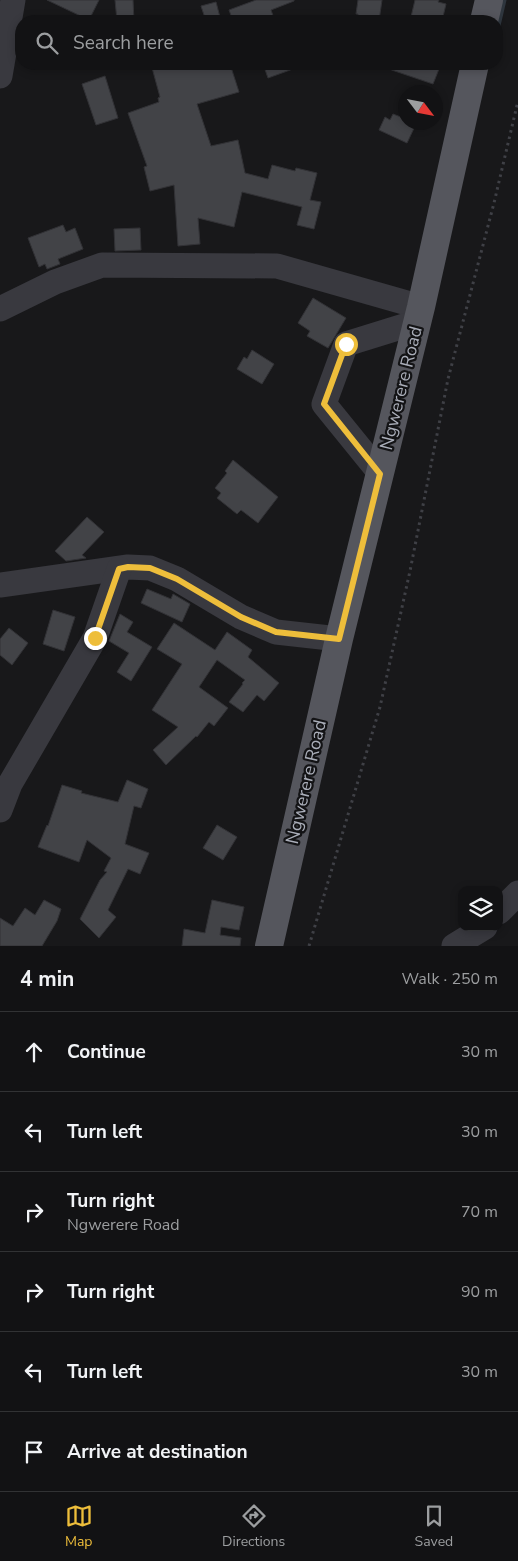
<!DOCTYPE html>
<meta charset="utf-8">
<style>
body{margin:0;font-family:"Nunito Sans",sans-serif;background:#1b1b1d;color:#f1f3f6}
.controls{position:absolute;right:15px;bottom:15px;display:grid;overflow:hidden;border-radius:10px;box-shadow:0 2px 8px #0003}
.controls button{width:45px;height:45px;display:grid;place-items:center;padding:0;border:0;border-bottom:1px solid #313234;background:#121214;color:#f1f3f6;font:25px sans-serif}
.compass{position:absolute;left:398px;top:85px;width:45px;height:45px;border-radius:50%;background:#121214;box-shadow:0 2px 8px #0003;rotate:122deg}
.stop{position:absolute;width:15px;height:15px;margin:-11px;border:4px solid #eebe3b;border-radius:50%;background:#fff}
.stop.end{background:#eebe3b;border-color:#fff;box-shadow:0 1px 5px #0008}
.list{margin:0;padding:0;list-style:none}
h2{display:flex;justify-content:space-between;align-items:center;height:65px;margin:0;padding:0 20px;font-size:21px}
h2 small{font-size:16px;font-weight:400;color:#9c9ea0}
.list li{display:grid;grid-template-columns:32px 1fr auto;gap:15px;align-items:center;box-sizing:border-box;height:80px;padding:0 20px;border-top:1px solid #313234}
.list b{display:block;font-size:19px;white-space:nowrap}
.list p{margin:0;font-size:16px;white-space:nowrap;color:#9c9ea0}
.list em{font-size:16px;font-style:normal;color:#9c9ea0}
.icon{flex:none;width:28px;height:28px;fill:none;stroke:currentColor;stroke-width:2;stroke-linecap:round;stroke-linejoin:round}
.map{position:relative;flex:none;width:518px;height:946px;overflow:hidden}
.search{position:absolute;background:#121214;box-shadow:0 2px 8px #0003;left:15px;right:15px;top:15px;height:55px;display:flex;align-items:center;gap:12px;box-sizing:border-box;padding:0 18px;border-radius:20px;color:#9c9ea0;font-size:19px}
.sheet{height:545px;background:#121214}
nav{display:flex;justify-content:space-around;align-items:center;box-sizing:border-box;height:70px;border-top:1px solid #313234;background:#121214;font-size:14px;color:#9c9ea0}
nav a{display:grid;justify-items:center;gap:2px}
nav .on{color:#eebe3b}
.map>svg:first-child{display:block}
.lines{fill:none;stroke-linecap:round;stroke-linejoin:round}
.stream{stroke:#2e353d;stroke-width:5}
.building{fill:#424347;stroke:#323236}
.path{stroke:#3f4046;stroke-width:3;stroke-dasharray:2.5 4;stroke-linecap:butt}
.minor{stroke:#39393f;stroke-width:25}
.major{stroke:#55565d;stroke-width:28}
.route{stroke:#eebe3b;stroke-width:6}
.labels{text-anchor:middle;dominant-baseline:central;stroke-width:4.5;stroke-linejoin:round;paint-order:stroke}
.street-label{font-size:18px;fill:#aaaeb9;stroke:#131315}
</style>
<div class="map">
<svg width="518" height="946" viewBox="0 0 518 946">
<rect width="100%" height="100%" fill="#18181a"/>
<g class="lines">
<path class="stream" d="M497,30L504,0"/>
</g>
<g class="building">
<path d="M47,0H99L89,20Z"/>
<path d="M115,0H133L134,21H117Z"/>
<path d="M256,0H294V1L271,10L275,21H233L229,10Z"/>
<path d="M358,0H382L379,21H358V14H356Z"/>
<path d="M415,0H439L438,2L446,4L442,21H410Z"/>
<path d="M216,2L221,21H206L201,6Z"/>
<path d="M151,64H230L239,92L197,104L211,146L238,140L245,173L268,179L272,165L295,171L296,168L317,173L310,200L321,202L314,229L297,225L302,207L242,192L234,227L198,218L200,244L178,246L174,185L150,191L144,167L147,166L128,113L159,102L158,98L160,97Z"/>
<path d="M263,64H304V65L268,78Z"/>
<path d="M381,64H441L433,84L380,66Z"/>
<path d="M105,76L118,118L96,125L82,84Z"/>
<path d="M393,114L406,119V122L416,124L407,143L379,130L385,117L390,120Z"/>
<path d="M63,225L66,232L75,228L83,249L58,259L60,264L47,269L45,264L39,267L28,238Z"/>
<path d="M140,228L141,250L115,251L114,229Z"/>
<path d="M313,298L346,318L328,348L307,336L310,331L298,323Z"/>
<path d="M252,350L274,364L262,384L237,369L244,357L247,359Z"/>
<path d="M233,460L278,497L258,523L241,510L237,514L217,498L221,493L215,488L227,473L225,471Z"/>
<path d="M87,517L104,532L82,555L86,558L66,561L55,551Z"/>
<path d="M147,589L171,599L173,594L190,604L182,622L141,603Z"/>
<path d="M53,610L75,617L64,651L43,644Z"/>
<path d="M120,614L133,622L127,632L152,647L131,681L117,672L129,653L109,641Z"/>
<path d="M174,623L215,650L227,632L252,650L248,657L279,683L264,701L257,695L243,712L229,702L243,684L242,683L245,680L217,660L199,687L228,708L214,726L209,722L197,737L196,736L166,765L153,750L178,727L152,710L182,664L157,649Z"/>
<path d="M9,628L28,643L12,665L0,655V639Z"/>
<path d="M127,780L148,789L141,808L134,806L125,844L149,853L140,874L128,869L108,910L116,917L99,938L80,919L100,880L107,872L104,871L111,858L87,840L79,862L38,847L47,825L48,826L62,785L82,791L81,793L118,802Z"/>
<path d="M217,825L237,837L223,860L203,848Z"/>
<path d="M44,900L61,909L57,921L42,946H0V918L13,926L25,908L35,915Z"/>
<path d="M212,900L244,907L239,930L221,927L220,935L241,938L240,946H182L184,929L205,933Z"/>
</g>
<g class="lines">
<path class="path" d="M309,946L380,707L410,571L448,379L494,203L518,101"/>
<g class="minor">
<path d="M0,76L13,0"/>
<path d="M0,309L55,282L102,265L277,266L421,307"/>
<path d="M380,473L324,404L346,344L417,322"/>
<path d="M0,585L128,567L150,568L177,579L241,617L276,632L339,639"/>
<path d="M0,810L10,784L95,638L119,569"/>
<path d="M499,912L518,893"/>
<path d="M454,946L485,927"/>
</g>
<g class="major">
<path d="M484,21L489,0"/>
<path d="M269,946L339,639L421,307L475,64"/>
</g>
</g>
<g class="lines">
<path class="route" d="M95,638L119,569L128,567L150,568L177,579L241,617L276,632L339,639L380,474L324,404L346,344"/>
</g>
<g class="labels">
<g class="street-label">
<text transform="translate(401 388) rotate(-76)">Ngwerere Road</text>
<text transform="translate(306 782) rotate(-77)">Ngwerere Road</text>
</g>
</g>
</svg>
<div class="controls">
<button><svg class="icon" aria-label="layers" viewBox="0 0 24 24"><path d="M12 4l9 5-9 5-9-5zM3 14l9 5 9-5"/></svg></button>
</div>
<svg class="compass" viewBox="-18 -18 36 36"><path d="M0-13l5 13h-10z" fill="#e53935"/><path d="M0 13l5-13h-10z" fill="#9c9ea0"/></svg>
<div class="stop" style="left:346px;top:344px"></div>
<div class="stop end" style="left:95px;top:638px"></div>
<div class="search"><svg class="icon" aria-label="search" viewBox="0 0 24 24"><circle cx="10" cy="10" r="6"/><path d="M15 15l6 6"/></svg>Search here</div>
</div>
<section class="sheet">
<h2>4 min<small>Walk · 250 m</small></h2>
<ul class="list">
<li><svg class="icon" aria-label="ahead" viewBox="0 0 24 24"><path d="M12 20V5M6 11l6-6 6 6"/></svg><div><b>Continue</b></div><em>30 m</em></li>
<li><svg class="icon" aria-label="left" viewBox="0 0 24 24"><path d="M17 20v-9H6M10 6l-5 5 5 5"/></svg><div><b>Turn left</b></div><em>30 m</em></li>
<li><svg class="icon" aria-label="right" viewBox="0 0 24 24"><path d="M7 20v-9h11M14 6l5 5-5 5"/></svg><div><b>Turn right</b><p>Ngwerere Road</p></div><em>70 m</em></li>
<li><svg class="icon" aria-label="right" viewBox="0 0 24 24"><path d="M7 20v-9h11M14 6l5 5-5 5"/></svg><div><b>Turn right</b></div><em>90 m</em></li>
<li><svg class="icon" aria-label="left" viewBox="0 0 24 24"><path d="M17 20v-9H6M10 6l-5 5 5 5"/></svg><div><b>Turn left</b></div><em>30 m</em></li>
<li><svg class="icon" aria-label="arrive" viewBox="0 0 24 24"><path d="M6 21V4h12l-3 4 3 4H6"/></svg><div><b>Arrive at destination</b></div></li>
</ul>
</section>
<nav>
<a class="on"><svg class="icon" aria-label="map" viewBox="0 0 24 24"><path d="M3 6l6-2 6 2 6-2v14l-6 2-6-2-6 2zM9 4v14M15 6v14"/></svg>Map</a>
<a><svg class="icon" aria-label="directions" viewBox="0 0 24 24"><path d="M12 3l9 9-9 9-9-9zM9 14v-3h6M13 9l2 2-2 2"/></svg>Directions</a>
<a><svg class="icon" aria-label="saved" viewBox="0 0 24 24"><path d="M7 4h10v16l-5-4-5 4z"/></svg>Saved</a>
</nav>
